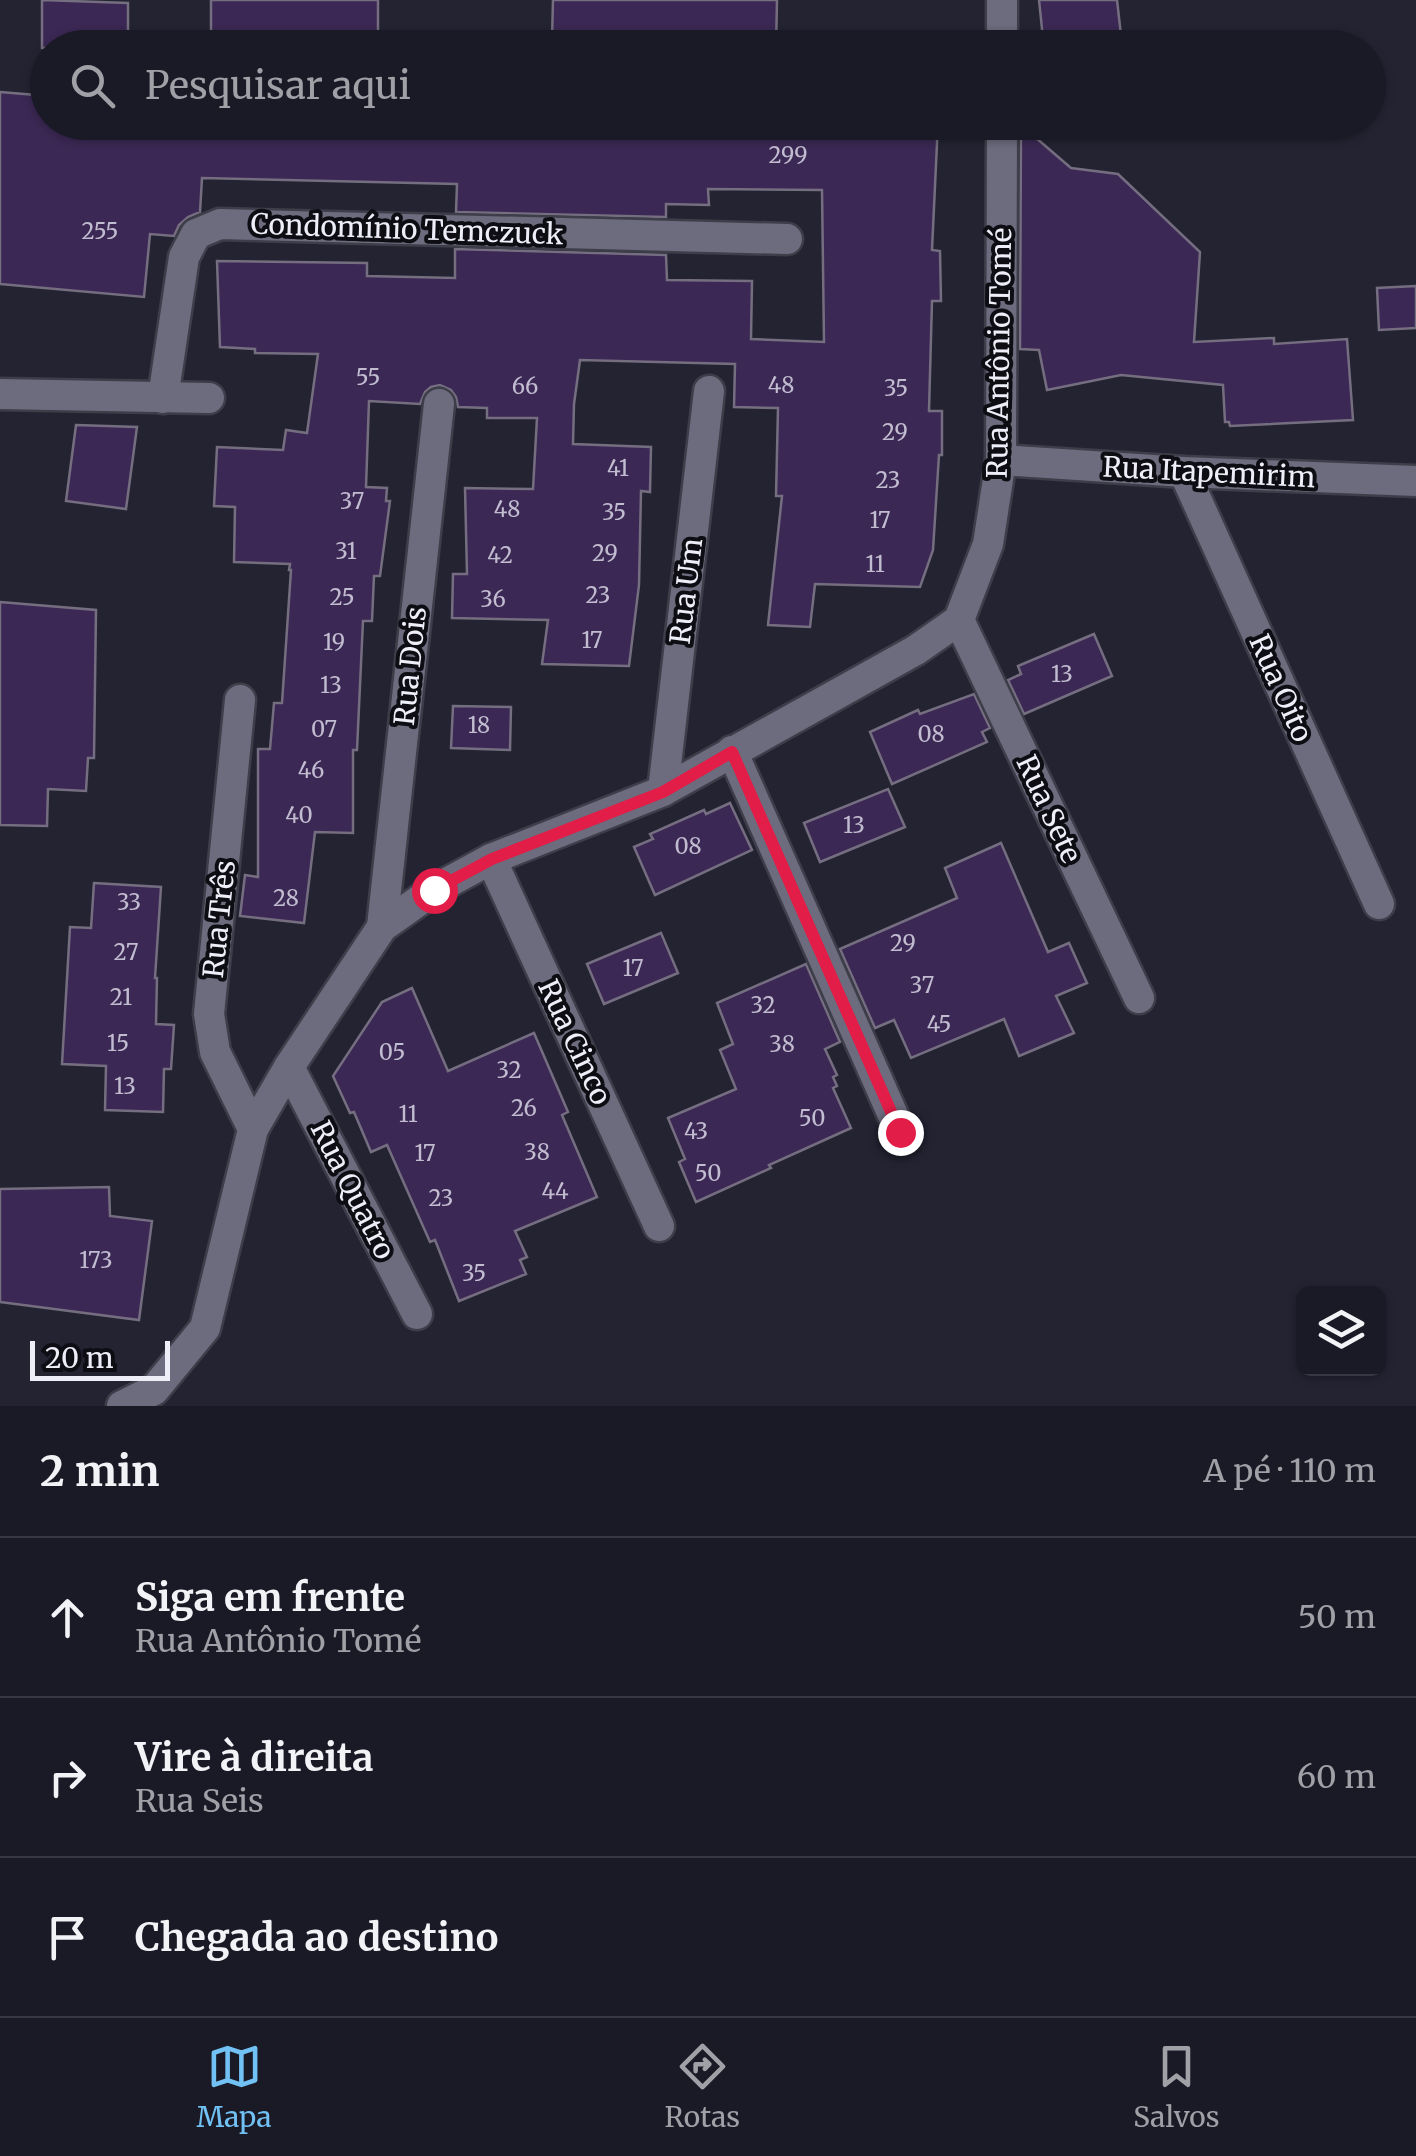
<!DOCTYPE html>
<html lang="pt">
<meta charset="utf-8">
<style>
body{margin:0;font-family:Merriweather,serif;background:#23232e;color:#f1f3f6}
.controls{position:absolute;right:30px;bottom:30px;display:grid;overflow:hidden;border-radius:15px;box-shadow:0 2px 8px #0004}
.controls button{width:90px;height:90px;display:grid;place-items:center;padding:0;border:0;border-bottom:2px solid #383843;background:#1a1a26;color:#f1f3f6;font:50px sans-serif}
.scale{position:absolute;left:30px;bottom:25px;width:140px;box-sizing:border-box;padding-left:10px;border:5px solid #eeeef9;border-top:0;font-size:28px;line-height:35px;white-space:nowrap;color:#eeeef9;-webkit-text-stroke:8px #0d0d13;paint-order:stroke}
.stop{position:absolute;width:30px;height:30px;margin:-22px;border:8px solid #e11d48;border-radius:50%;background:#fff}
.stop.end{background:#e11d48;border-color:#fff;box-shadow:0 2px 10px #0008}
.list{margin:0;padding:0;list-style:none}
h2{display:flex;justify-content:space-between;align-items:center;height:130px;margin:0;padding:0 40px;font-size:42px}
h2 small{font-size:32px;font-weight:400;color:#9fa1a7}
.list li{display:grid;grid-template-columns:65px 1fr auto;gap:30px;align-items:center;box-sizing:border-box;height:160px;padding:0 40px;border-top:2px solid #383843}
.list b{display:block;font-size:38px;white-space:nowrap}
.list p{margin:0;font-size:32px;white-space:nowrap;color:#9fa1a7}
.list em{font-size:32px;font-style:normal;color:#9fa1a7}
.icon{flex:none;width:55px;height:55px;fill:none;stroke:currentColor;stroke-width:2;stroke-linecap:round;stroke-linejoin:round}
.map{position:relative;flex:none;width:1416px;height:1406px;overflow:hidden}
.search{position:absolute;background:#1a1a26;box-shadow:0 2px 8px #0004;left:30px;right:30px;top:30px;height:110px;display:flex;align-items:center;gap:25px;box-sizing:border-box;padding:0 35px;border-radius:55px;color:#9fa1a7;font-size:38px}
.sheet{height:610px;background:#1a1a26}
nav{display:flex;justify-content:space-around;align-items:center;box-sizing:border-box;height:140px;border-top:2px solid #383843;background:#1a1a26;font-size:28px;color:#9fa1a7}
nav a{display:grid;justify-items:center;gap:5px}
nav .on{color:#71c1f5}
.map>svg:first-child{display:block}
.building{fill:#3b2854;stroke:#756e80;stroke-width:2.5}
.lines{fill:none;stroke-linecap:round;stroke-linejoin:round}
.minor-casing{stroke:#3e3e4a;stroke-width:35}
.minor{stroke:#6c6c7e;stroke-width:30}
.route{stroke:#e11d48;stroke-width:12}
.labels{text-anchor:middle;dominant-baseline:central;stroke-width:8;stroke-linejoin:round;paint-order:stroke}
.number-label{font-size:22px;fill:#c1bcd0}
.street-label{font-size:28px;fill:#eeeef9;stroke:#0d0d13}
</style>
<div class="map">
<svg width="1416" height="1406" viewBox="0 0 1416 1406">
<rect width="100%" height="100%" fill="#232332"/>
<g class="building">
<path d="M42,0L128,3V48H42Z"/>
<rect x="211" y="0" width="167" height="48"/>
<path d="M553,0H777L776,48H631V40L552,39Z"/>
<path d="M1039,0H1117L1122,44L1087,48H1044Z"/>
<path d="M0,92L48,96V122H751V126L894,128V122H938L932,250L940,251L941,301H932L929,411H942V455H939L933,550L920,587L815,584L810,627L768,625L782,496H776L778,408L734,407L735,364L580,360L574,404L573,444L651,447L650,492L641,491L639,585L629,666L542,664L548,620L452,618L453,574H467L465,488L533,489L537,418H487V408L458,407L456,397L451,390L440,385L431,387L425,392L420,404L369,401L366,487L387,488L386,501H390L380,576H374L372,621H363L357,750H353V833L315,832L304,923L240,916L245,875L258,877V749H270L274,703H282L291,570H289L290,564L234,562L235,507L214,506L217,447L283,450L286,430L307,433L318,354L255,353V349L220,347L217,261L367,263V276L455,278V249L666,255L667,280L752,281L751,339L824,342L822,190L708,189L709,205L666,204V217L456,212L457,184L202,178L200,212L188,217L179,225L174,236L150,234L144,297L0,284Z"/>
<path d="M1021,125L1071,168L1118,174L1200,252L1194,342L1274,338V344L1347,339L1353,420L1230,426L1229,422H1225L1223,385L1121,375L1047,390L1039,350L1020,349Z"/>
<path d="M1416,286V328L1379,330L1377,288Z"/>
<path d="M76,425L137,427L126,509L66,501Z"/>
<path d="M0,602L96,610L94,758H88L86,791L48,789L47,826L0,825Z"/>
<path d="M1094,634L1112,676L1024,714L1008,680L1021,674L1018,666Z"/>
<path d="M974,694L990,728L982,732L987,742L892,784L870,732L918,710L920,714Z"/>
<path d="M453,706L511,707L510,750L451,748Z"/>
<path d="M888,789L905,827L820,862L804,823Z"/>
<path d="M730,803L752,850L655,895L634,847L653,839L650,834L704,810L706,814Z"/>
<path d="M1001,843L1048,952L1069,943L1087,983L1056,996L1074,1033L1019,1056L1004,1019L911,1058L894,1020L875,1028L840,949L957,898L945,868Z"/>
<path d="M94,883L161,887L155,978H157L156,1024L174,1025L171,1069H164L163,1112L105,1110L106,1066L62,1064L70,927L91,928Z"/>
<path d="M661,933L678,973L604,1004L587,964Z"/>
<path d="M806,964L840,1042L825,1049L837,1075L833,1077L837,1086L833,1088L851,1128L769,1165L771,1168L696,1202L679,1162L685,1159L668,1118L736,1089L720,1050L733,1044L717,1003Z"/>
<path d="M412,988L448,1071L534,1033L568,1112L562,1115L597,1197L515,1231L527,1257L520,1260L526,1274L459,1301L435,1240L430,1242L387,1145L371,1152L354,1112L350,1113L333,1076L382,1002Z"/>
<path d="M109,1187L110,1216L152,1221L139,1320L0,1302V1189Z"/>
</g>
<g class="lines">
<defs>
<g id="minor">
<path d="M1002,48V0"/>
<path d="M0,394L209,398"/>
<path d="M163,398L184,257L196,234L220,224L787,239"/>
<path d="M1001,460L1184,472L1416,481"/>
<path d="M1184,472L1379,904"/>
<path d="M959,620L1139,998"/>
<path d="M240,700L209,1014L215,1052L253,1129"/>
<path d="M732,751L900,1131"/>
<path d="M663,791L709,391"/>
<path d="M491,859L659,1226"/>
<path d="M382,927L439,404"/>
<path d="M289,1067L417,1314"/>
<path d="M122,1406L154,1390L205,1328L253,1129L289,1067L382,927L434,890L491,859L663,791L916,650L959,620L988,544L1001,460L1002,122"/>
</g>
</defs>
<use href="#minor" class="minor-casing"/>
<use href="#minor" class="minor"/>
</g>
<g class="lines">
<path class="route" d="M434,890L492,859L663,792L732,752L900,1132"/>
</g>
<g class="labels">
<g class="number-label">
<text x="788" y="155">299</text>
<text x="100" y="231">255</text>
<text x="368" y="377">55</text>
<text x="781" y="385">48</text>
<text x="525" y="386">66</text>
<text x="896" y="388">35</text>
<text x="895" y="432">29</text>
<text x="618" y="468">41</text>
<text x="888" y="480">23</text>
<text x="352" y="501">37</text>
<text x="507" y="509">48</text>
<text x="614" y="512">35</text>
<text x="880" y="520">17</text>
<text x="346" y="551">31</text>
<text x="605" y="553">29</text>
<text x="500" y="555">42</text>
<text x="875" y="564">11</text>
<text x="598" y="595">23</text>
<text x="342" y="597">25</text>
<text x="493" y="599">36</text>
<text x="592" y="640">17</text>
<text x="334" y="642">19</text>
<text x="1062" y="674">13</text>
<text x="331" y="685">13</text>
<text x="479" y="725">18</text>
<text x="324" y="729">07</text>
<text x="931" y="734">08</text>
<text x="311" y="770">46</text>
<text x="299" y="815">40</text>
<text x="854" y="825">13</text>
<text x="688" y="846">08</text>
<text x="286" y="898">28</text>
<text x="129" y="902">33</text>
<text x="903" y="943">29</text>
<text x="126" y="952">27</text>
<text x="633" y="968">17</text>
<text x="922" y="985">37</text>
<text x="121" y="997">21</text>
<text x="763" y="1005">32</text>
<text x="939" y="1024">45</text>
<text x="118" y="1043">15</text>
<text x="782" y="1044">38</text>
<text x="392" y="1052">05</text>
<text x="509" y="1070">32</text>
<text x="125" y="1086">13</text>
<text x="524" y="1108">26</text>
<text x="408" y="1114">11</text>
<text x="812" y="1118">50</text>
<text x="696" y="1131">43</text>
<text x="537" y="1152">38</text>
<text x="425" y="1153">17</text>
<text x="708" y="1173">50</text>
<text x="555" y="1191">44</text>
<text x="441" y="1198">23</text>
<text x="96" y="1260">173</text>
<text x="474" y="1273">35</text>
</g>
<g class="street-label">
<text transform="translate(407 229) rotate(2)">Condomínio Temczuck</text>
<text transform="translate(999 353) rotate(-89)">Rua Antônio Tomé</text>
<text transform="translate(1209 472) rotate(3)">Rua Itapemirim</text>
<text transform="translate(686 591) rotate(-83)">Rua Um</text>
<text transform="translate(410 666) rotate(-84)">Rua Dois</text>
<text transform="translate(1281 688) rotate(66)">Rua Oito</text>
<text transform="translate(1049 809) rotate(65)">Rua Sete</text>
<text transform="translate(219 919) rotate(-84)">Rua Três</text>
<text transform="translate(575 1042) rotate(65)">Rua Cinco</text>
<text transform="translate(353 1190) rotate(63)">Rua Quatro</text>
</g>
</g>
</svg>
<div class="controls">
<button><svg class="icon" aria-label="layers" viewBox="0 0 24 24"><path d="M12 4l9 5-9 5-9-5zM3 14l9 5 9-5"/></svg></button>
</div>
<div class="scale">20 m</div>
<div class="stop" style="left:434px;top:890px"></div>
<div class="stop end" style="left:900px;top:1132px"></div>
<div class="search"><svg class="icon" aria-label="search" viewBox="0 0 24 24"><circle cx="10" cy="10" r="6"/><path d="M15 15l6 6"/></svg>Pesquisar aqui</div>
</div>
<section class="sheet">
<h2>2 min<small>A pé · 110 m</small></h2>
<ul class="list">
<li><svg class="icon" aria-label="ahead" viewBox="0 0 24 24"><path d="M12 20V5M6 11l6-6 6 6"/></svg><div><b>Siga em frente</b><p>Rua Antônio Tomé</p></div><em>50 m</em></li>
<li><svg class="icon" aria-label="right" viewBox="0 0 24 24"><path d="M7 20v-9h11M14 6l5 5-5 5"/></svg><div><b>Vire à direita</b><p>Rua Seis</p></div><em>60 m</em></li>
<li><svg class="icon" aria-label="arrive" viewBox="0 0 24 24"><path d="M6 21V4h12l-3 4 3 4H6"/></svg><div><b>Chegada ao destino</b></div></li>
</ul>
</section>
<nav>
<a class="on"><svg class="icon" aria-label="map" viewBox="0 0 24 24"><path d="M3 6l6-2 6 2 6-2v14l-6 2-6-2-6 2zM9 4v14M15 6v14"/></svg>Mapa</a>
<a><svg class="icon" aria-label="directions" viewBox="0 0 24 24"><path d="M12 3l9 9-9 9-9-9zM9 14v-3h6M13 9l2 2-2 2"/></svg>Rotas</a>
<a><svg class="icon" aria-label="saved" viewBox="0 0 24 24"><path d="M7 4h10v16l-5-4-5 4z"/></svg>Salvos</a>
</nav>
